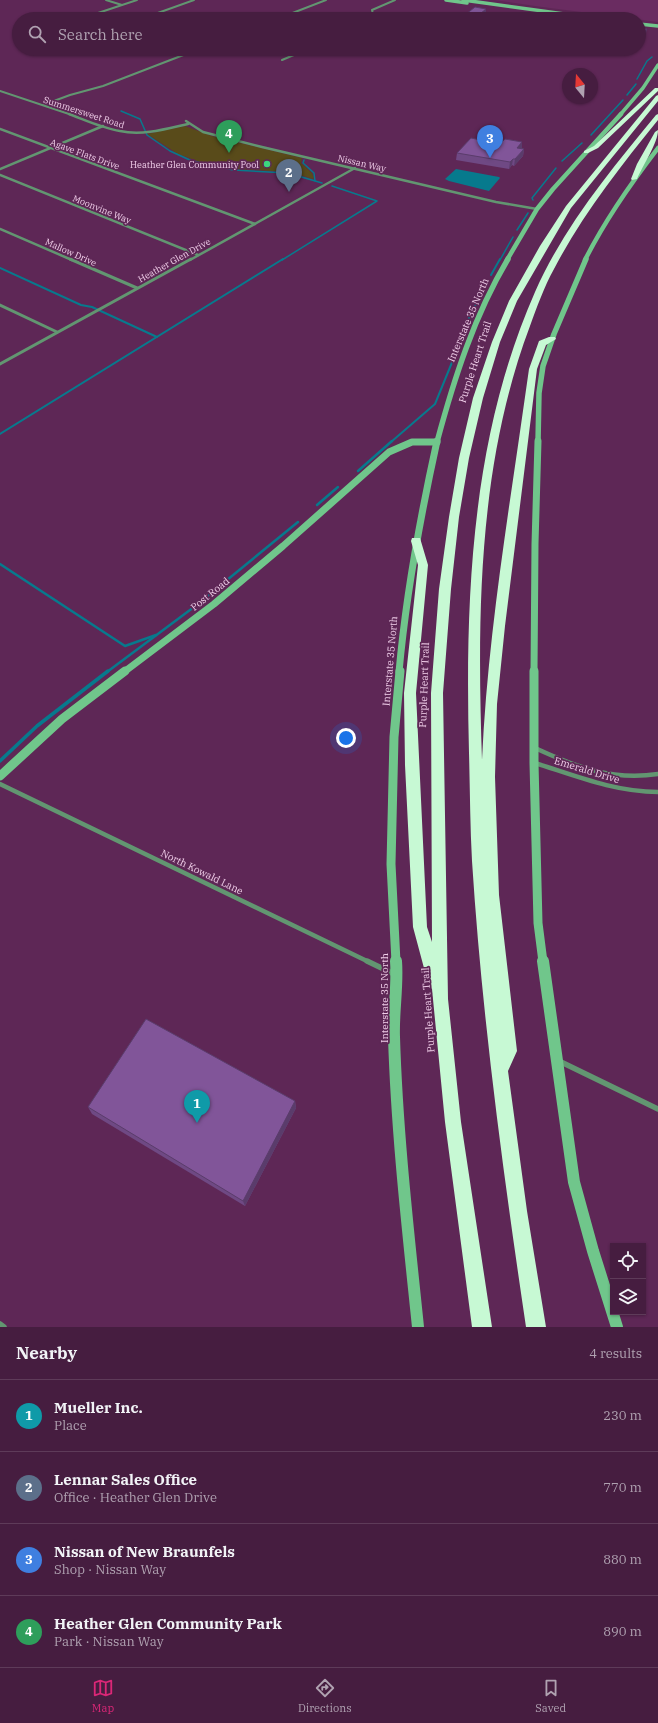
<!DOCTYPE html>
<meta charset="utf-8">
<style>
body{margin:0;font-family:"IBM Plex Serif",serif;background:#4d2647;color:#f1f3f6}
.controls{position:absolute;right:12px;bottom:12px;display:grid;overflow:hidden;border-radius:0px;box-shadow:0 1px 3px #0004}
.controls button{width:36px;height:36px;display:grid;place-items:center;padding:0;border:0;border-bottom:1px solid #5e3b59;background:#461d40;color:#f1f3f6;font:20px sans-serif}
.compass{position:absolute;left:562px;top:68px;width:36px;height:36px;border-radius:50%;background:#461d40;box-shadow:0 1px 3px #0004;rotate:342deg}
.you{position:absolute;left:346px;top:738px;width:14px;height:14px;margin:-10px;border:3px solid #fff;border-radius:50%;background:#1a73e8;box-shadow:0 0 0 6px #1a73e833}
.badge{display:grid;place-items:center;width:26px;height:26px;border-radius:50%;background:#db2777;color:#fff;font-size:13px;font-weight:700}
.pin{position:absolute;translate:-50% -33px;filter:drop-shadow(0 1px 2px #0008)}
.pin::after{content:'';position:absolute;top:21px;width:14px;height:12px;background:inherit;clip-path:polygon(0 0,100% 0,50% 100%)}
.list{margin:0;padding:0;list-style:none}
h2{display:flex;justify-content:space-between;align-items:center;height:52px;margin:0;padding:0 16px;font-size:17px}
h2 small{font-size:13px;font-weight:400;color:#b0a2b1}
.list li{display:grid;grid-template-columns:26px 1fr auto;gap:12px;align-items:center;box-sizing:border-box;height:72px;padding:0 16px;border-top:1px solid #5e3b59}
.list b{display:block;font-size:15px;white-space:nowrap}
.list p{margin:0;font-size:13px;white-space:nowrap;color:#b0a2b1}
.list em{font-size:13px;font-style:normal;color:#b0a2b1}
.icon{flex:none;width:22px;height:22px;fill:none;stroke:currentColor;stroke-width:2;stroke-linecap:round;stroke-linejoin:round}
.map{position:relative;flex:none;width:658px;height:1327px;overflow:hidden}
.search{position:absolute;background:#461d40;box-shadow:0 1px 3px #0004;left:12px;right:12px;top:12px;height:44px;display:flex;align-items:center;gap:10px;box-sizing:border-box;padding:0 14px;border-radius:22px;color:#b0a2b1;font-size:15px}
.sheet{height:340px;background:#461d40}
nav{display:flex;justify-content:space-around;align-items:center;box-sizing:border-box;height:56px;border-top:1px solid #5e3b59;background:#461d40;font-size:11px;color:#b0a2b1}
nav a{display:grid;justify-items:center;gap:2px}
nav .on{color:#db2777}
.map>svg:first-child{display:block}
.built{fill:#6a2c61}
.green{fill:#594b1a}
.water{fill:#077a8d}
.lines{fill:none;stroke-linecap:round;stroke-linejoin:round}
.stream-far3{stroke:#077a8d;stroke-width:1.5}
.stream-far2{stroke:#077a8d;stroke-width:2}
.stream-far1{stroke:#077a8d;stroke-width:2.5}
.stream{stroke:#077a8d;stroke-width:3.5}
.street-far4{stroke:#629671;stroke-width:2}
.street-far3{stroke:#629671;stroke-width:2.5}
.street-far2{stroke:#629671;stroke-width:3}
.street-far1{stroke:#629671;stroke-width:4.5}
.street{stroke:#629671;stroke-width:5.5}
.secondary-far5{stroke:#70c68b;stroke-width:3.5}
.secondary-far4{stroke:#70c68b;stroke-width:4.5}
.secondary-far3{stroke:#70c68b;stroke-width:5.5}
.secondary-far2{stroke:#70c68b;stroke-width:7}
.secondary-far1{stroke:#70c68b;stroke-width:9}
.secondary{stroke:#70c68b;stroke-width:12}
.highway{fill:#c7f9d4;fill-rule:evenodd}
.wall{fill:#6f4984}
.shaded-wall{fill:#5a3c6b}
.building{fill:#815599;stroke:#5a3c6b}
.poi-dot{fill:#3cd77e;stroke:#5e2756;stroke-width:1.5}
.labels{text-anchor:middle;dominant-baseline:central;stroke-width:3.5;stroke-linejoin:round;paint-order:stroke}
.far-street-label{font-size:9px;fill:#f0cee9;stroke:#5e2756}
.far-poi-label{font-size:9px;fill:#f0cee9;stroke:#5e2756;text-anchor:end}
.street-label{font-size:10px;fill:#f0cee9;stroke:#5e2756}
</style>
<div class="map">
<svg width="658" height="1327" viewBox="0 0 658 1327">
<rect width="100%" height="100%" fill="#5e2756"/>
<path class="built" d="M494,0H658V22L535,6Z"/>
<path class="green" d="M185,126L212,136L302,158L301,163L312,173L314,178L313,179L290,172L236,169L203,163L178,154L147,134Z"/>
<path class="water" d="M456,169L499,177L500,178L489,191L449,181L445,179Z"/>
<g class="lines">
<g class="stream-far3">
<path d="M637,79L647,61L652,57"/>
<path d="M627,95L636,84"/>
<path d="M121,111L140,119L147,135L170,151L192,161L233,170L288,173L322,183"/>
<path d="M591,135L623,100"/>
<path d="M304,160L303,163L314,173L315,181"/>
<path d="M562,161L582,143"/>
<path d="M533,200L532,198L556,168"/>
<path d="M517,230L528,213"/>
<path d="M282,260L377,201L332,186"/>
<path d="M500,260L513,237"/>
</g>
<g class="stream-far2">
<path d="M0,268L81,305L92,307L157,337"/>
<path d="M491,275L500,259"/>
<path d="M468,320L485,287"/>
<path d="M0,434L283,259"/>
<path d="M391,442L435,404L464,333"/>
</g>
<g class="stream-far1">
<path d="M358,471L392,441"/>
<path d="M317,505L338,487"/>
<path d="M0,564L125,646L156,635"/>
<path d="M107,672L194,607L298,522"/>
</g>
<path class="stream" d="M0,761L37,726L108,671"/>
<g class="street-far4">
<path d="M106,0L122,5"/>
<path d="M80,19L137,0"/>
<path d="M141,19L194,0"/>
<path d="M277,19L326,0"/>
<path d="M374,19L372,10L395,0"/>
<path d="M282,60L308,49"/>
<path d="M0,91L72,115"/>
<path d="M43,105L70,95L103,86L199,49"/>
</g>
<g class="street-far3">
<path d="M69,114C85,120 102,128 120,131C142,136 166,129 188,124"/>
<path d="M186,121L203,132L262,147L496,202L537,209"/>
<path d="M0,129L255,224"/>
<path d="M0,169L103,126"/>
<path d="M0,175L198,255"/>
<path d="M0,229L72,260"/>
<path d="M190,260L355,168"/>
</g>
<g class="street-far2">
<path d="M70,259L137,288"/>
<path d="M0,305L57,332"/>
<path d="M0,364L191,259"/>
</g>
<g class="street-far1">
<path d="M535,748C576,767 612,781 658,774"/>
<path d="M535,763C576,776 615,792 658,792"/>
<path d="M0,784L369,962"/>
</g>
<g class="street">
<path d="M367,961L396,975"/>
<path d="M559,1061L658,1109"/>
<path d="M0,1324L4,1327"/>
</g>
<g class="secondary-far5">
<path d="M446,0L467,3"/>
<path d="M463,0L601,19"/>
<path d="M639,24L658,26"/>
<path d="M620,115L643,88L658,65"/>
</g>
<g class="secondary-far4">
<path d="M507,260L537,209L553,189L621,114"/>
<path d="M585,260C605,220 631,183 658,148"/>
</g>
<g class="secondary-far3">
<path d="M413,442H437"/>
<path d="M437,442C454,379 474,316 508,259"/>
<path d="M538,442L539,393L543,366L554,334L586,259"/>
</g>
<g class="secondary-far2">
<path d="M124,672L214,604L283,546L389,452L412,442H437"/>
<path d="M399,672C406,594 420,518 437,441"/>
<path d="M534,672L535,544L538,441"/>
</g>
<g class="secondary-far1">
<path d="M534,671V763L538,923L543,962"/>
<path d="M0,776L62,719L125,671"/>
<path d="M396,962L391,864L394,737L400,671"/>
</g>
<g class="secondary">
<path d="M396,961C398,986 393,1012 394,1037C397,1134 408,1230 418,1327"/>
<path d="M543,961L574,1182L593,1251L617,1327"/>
</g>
<g class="highway">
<path d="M655,88H658V91L598,148L588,153H584V151L594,146Z"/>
<path d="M658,95V101L571,208L517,301L500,342L483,398L469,458L459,517L451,589L443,693L448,999L461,1122L492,1327H472L445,1122L432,989L428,983L413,927L405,765L404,693L418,565L411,541L412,538H420L428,565L416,693L427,927L432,942L431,693L439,589L449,517L459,458L473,398L492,342L509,301L540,246L566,206L656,96Z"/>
<path d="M658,114V120C620,167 582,215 554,269C544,287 537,307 530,326C478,464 477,615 482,760C488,629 511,499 529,369L539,341L549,337H555L556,339L546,345L537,369L505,626L497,704L495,777L499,895L517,1051L508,1071L527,1211L546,1327H526C503,1172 482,1017 472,861C470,825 470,789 469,753C465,598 471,437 535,292C564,226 611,170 656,115Z"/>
<path d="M658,130C658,143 643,165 637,179L632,180L631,179L637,164L655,132Z"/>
</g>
</g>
<g class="wall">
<path d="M500,144L524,149L523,156L514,166L512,165L509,169L456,160L457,153Z"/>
<path d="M295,1101L296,1108L245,1206L92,1114L88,1107Z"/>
</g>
<g class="shaded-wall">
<path d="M486,9V15L480,19H474Z"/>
<path d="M647,29L646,33L639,43V40Z"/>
<path d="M522,142V149L517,148Z"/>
<path d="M524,149L523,156L514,166L515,159Z"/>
<path d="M513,159L512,165L509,169L510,162Z"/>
<path d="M295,1101L296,1108L245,1206L243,1201Z"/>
</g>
<g class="building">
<path d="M475,7L486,9L474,19H460Z"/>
<path d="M639,28L647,29L639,40Z"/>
<path d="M471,138L500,144L505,139L522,142L517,148L524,149L515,159H513L510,162L457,153Z"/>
<path d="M146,1019L295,1101L243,1201L88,1107Z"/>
</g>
<circle class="poi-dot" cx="267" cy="164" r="4"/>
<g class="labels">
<g class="far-street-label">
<text transform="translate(84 112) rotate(18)">Summersweet Road</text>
<text transform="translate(85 154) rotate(20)">Agave Flats Drive</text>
<text transform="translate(362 163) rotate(13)">Nissan Way</text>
<text transform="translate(102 209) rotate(22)">Moonvine Way</text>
<text transform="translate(71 252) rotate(24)">Mallow Drive</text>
<text transform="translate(174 260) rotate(-29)">Heather Glen Drive</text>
</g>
<g class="far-poi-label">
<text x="259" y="164">Heather Glen Community Pool</text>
</g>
<g class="street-label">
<text transform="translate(468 320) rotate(-67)">Interstate 35 North</text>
<text transform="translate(475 362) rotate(-72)">Purple Heart Trail</text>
<text transform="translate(210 594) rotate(-39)">Post Road</text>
<text transform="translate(390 661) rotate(-85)">Interstate 35 North</text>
<text transform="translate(424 685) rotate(-88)">Purple Heart Trail</text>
<text transform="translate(587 770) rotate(17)">Emerald Drive</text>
<text transform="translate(202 872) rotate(26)">North Kowald Lane</text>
<text transform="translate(384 998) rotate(-90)">Interstate 35 North</text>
<text transform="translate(428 1010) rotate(-94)">Purple Heart Trail</text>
</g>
</g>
</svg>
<div class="controls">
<button><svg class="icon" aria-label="locate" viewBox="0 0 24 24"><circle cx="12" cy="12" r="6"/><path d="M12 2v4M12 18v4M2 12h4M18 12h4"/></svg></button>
<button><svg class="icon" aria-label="layers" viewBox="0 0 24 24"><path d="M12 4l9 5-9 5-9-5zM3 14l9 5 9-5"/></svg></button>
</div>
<svg class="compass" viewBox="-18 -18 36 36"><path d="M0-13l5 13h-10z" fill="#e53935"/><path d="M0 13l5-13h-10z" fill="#b0a2b1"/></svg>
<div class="you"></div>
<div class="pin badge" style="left:197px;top:1123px;background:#0f9aa8">1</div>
<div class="pin badge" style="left:289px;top:192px;background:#5c6f8a">2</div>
<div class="pin badge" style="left:490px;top:158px;background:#3f7fe0">3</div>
<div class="pin badge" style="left:229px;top:153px;background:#2e9e5b">4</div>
<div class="search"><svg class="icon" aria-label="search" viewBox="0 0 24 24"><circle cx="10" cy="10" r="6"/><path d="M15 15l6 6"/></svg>Search here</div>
</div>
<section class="sheet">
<h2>Nearby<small>4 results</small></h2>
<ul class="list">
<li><span class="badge" style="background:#0f9aa8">1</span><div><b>Mueller Inc.</b><p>Place</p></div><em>230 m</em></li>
<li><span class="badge" style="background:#5c6f8a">2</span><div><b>Lennar Sales Office</b><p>Office · Heather Glen Drive</p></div><em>770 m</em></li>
<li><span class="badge" style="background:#3f7fe0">3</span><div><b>Nissan of New Braunfels</b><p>Shop · Nissan Way</p></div><em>880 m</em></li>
<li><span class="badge" style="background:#2e9e5b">4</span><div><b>Heather Glen Community Park</b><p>Park · Nissan Way</p></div><em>890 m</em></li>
</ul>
</section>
<nav>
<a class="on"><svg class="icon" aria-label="map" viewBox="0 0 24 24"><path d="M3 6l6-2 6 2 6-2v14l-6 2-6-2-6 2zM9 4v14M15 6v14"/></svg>Map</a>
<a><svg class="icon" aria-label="directions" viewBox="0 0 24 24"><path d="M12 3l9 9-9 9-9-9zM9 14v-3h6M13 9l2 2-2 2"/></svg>Directions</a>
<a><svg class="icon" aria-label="saved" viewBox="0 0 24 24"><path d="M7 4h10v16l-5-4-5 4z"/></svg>Saved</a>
</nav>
